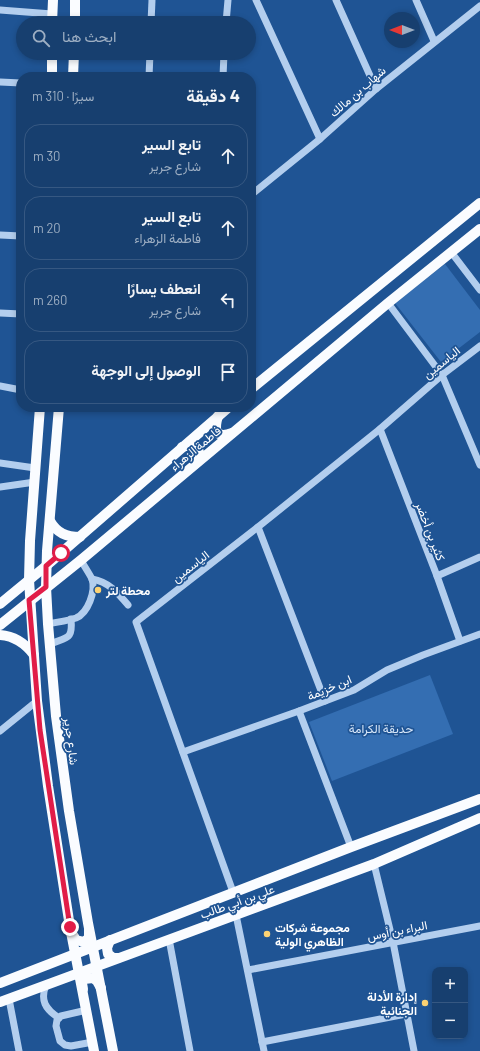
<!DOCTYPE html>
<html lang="ar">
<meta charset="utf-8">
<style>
body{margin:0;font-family:Barlow,Vazirmatn,sans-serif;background:#204674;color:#f1f3f6;direction:rtl}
.controls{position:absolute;right:12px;bottom:12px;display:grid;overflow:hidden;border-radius:8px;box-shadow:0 2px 6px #0003}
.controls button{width:36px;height:36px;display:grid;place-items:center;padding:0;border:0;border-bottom:1px solid #365882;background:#173f6f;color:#f1f3f6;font:20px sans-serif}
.compass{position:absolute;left:384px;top:12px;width:36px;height:36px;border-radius:50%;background:#173f6f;box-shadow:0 2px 6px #0003;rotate:270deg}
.stop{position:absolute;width:12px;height:12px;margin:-9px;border:3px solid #e11d48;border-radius:50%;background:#fff}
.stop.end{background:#e11d48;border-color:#fff;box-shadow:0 1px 4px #0008}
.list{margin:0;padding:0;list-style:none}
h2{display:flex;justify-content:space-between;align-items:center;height:52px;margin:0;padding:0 16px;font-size:17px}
h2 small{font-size:13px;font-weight:400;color:#9eafc3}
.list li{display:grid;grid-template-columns:26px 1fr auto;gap:12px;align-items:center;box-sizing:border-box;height:64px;margin:0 8px 8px;padding:0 8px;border:1px solid #365882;border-radius:16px}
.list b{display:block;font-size:15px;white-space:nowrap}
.list p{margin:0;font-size:13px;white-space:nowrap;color:#9eafc3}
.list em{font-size:13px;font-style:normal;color:#9eafc3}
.icon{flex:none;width:22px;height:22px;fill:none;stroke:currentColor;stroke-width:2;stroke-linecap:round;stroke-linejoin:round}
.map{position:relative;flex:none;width:480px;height:1051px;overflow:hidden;direction:ltr}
.search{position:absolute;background:#173f6f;box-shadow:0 2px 6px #0003;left:16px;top:16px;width:240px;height:44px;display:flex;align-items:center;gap:10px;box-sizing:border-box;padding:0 14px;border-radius:22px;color:#9eafc3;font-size:15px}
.panel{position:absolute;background:#173f6f;box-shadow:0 2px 6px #0003;left:16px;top:72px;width:240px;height:340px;border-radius:16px;direction:rtl}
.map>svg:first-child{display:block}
.garden{fill:#346eb2}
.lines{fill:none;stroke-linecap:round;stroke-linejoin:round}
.minor{stroke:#b3ceee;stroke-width:7}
.major{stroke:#fafcff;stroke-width:10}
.route{stroke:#e11d48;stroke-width:5}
.poi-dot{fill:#fcd273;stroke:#1f5494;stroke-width:1.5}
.labels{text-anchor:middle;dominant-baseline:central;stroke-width:3.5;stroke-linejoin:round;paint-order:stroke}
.street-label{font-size:12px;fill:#fff;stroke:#1f5494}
.poi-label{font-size:12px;font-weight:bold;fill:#fff;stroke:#1f5494;text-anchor:start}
.park-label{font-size:12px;fill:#d9e8fa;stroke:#1f5494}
</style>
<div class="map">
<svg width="480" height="1051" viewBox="0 0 480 1051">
<rect width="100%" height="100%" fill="#1f5494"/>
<g class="garden">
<path d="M445,264L480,310V332L441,362L395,303Z"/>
<path d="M430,675L453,734L332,781L309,722Z"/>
</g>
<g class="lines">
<g class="minor">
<path d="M256,0L320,139"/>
<path d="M336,0L376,89"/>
<path d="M416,0L434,41"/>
<path d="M0,10L52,14"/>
<path d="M151,23L152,0"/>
<path d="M226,23L228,0"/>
<path d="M149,77L150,53"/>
<path d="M223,77L224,53"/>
<path d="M0,82L21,83"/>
<path d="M251,195L320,139L376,89L480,6"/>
<path d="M0,235L21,236"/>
<path d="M451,252L480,290"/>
<path d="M388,303L442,375L480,465"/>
<path d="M0,313L21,314"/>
<path d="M0,386L21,390"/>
<path d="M380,429L437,576L460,641"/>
<path d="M0,463L35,468"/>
<path d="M0,487L35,482"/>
<path d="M258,527L325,701"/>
<path d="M437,576L480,557"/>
<path d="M92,579C109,582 118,593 128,605"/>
<path d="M48,624C57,622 67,621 76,618C88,613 96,591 92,579C89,573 84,566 81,560"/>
<path d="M50,644C67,637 73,640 71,619"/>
<path d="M299,711L351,847"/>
<path d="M0,731L37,701"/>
<path d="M183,752L299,711L354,690L387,670L423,655L480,634"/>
<path d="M374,864L393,942L414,1051"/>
<path d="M233,892L136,622L258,527L380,429L442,375L480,346"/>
<path d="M236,915L264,1051"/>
<path d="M169,939L190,1051"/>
<path d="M248,970L480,926"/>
<path d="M46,985C40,1000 45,1009 59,1018"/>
<path d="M9,999L19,1051"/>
<path d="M87,1010L61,1016L57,1020L56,1026L60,1041L65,1045L71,1046L93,1042"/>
<path d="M262,1042L406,1014"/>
</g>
<g class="major">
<path d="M52,23L53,0"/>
<path d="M75,23V0"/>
<path d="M52,77V53"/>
<path d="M73,77L74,53"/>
<path d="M251,389L480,203"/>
<path d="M40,407L30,541L29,580L37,701L48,786L70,927L94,1051"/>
<path d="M59,407L47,551L46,587L48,624L56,716L69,811L88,923L113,1051"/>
<path d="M218,416C214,430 215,439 232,433"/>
<path d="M182,447C188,445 193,445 198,448L200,457L195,464"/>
<path d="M50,521C57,533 66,537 80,537"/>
<path d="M0,604L46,566L229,407"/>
<path d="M0,625L81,560L388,303L480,229"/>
<path d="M0,635C15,636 25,643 34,655"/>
<path d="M71,932L76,940L84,942L89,938V930"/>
<path d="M110,940L107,948L108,954L113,958H118"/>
<path d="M0,983L351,847L480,799"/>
<path d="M83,989L82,983L84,979L93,978L97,981L101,988"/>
<path d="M0,1002L374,864L480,818"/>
</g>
</g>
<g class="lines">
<path class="route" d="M61,553L46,566V587L29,600L40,730L70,927"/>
</g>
<g class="poi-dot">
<circle cx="98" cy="590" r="4"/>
<circle cx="267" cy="934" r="4"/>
<circle cx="425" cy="1003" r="4"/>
</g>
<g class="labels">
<g class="street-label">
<text transform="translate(357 91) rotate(-41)">شهاب بن مالك</text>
<text transform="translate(441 362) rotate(-39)">الياسمين</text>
<text transform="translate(195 448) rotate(-40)">فاطمة الزهراء</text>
<text transform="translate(431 531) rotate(69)">كثير بن أخضر</text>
<text transform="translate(190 566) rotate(-38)">الياسمين</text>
<text transform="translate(329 687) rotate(-23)">ابن خزيمة</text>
<text transform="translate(72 741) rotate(83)">شارع جرير</text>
<text transform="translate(237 901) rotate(-20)">علي بن أبي طالب</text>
<text transform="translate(397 930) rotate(-11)">البراء بن أوس</text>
</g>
<g class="poi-label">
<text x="106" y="590">محطة لتر</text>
<text x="275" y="927">مجموعة شركات<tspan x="275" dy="14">الظاهري الولية</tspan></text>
<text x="417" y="996" text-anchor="end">إدارة الأدلة<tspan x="417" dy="14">الجنائية</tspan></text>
</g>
<g class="park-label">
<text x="381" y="728">حديقة الكرامة</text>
</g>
</g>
</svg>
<div class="controls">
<button>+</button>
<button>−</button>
</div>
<svg class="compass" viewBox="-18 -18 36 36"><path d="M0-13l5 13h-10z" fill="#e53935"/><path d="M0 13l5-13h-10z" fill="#9eafc3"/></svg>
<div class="stop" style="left:61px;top:553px"></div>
<div class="stop end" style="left:70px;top:927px"></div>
<div class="search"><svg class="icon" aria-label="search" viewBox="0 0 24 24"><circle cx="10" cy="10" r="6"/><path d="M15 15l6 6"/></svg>ابحث هنا</div>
<section class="panel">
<h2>4 دقيقة<small>سيرًا · 310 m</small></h2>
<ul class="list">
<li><svg class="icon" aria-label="ahead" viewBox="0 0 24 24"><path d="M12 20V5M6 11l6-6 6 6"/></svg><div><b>تابع السير</b><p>شارع جرير</p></div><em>30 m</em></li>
<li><svg class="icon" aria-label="ahead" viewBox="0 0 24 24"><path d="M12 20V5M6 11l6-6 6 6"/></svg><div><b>تابع السير</b><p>فاطمة الزهراء</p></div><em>20 m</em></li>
<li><svg class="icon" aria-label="left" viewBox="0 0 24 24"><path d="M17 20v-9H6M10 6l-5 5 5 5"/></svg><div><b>انعطف يسارًا</b><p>شارع جرير</p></div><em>260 m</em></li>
<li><svg class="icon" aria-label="arrive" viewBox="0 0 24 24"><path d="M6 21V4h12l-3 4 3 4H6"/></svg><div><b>الوصول إلى الوجهة</b></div></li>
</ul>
</section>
</div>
